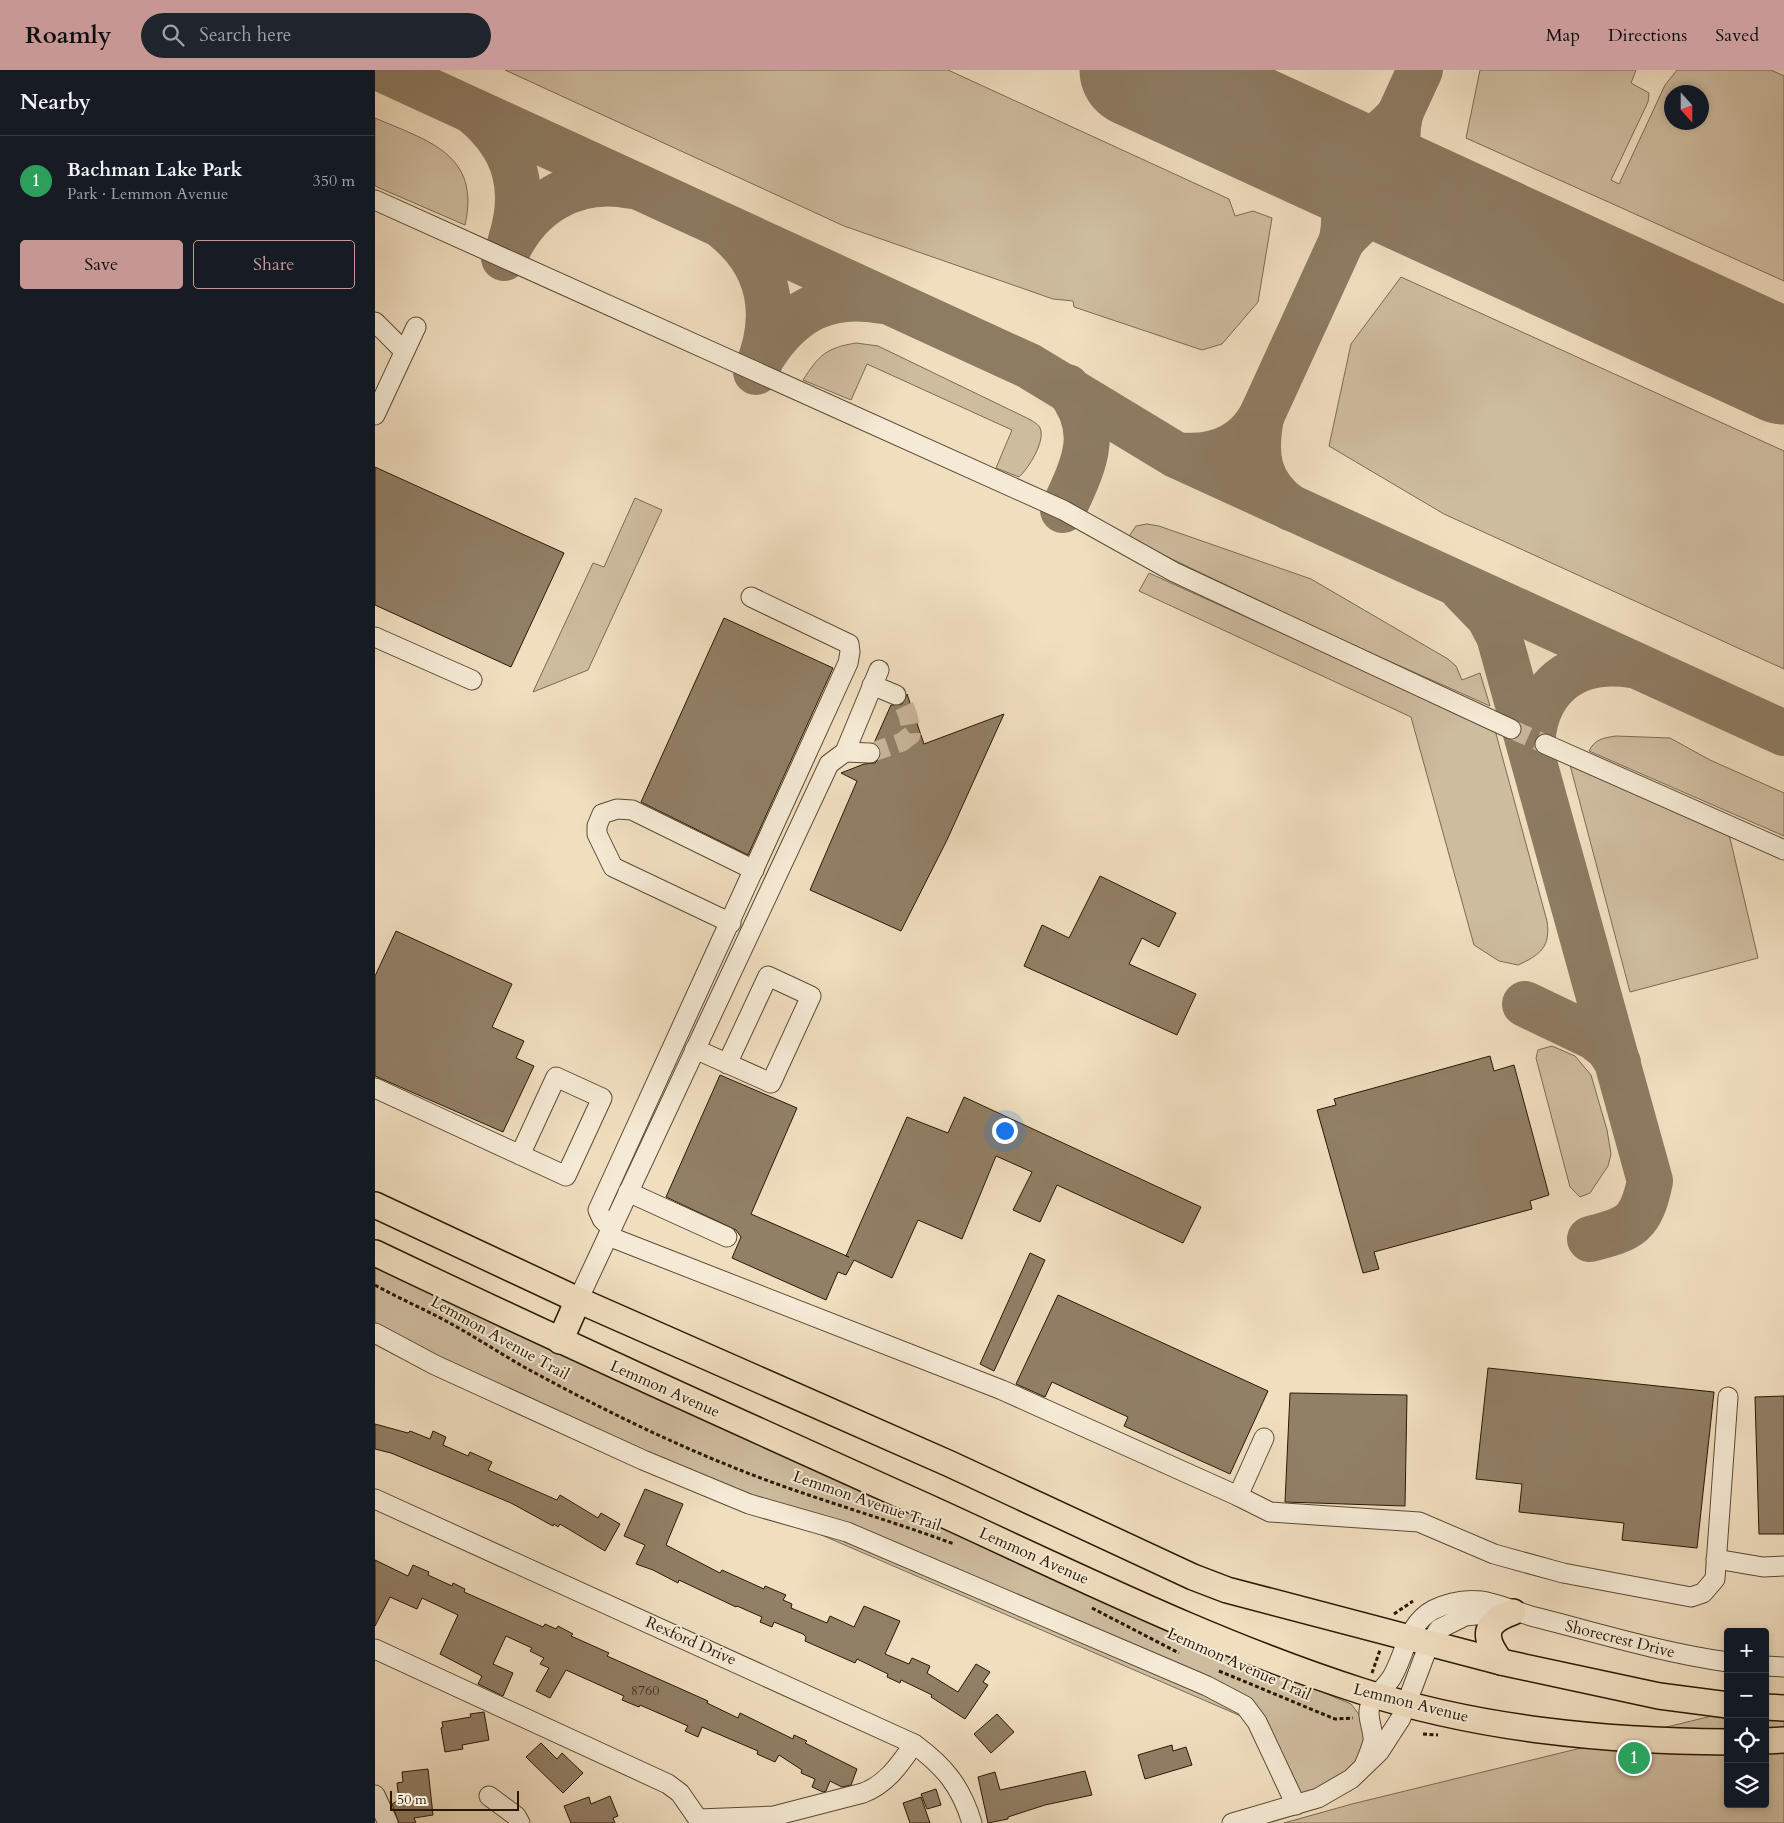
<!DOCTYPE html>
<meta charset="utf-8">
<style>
body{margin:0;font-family:Cardo,serif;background:#20242c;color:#f1f3f6}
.controls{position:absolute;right:15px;bottom:15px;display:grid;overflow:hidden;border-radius:5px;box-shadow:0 2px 8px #0003}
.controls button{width:45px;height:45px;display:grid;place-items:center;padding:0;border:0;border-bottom:1px solid #363941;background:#171b24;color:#f1f3f6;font:25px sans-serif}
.compass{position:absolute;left:1289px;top:15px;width:45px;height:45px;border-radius:50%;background:#171b24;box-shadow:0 2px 8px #0003;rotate:159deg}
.scale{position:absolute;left:15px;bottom:12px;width:129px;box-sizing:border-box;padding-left:5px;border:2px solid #2a1805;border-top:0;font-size:14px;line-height:18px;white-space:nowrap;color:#2a1805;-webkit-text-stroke:4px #f5ead5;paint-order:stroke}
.you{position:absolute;left:629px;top:1060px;width:18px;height:18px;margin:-12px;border:4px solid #fff;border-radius:50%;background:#1a73e8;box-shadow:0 0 0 8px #1a73e833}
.badge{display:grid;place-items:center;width:32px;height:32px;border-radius:50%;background:#c59692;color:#fff;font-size:16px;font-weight:700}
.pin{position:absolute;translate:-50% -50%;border:2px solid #fff;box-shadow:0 1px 5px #0006}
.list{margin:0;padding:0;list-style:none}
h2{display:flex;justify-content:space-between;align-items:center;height:65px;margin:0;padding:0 20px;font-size:21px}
h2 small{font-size:16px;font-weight:400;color:#9ea1a6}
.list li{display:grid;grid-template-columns:32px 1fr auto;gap:15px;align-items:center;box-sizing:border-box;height:90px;padding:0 20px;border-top:1px solid #363941}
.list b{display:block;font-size:19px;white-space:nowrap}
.list p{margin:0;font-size:16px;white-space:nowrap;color:#9ea1a6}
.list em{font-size:16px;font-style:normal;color:#9ea1a6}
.actions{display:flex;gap:10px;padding:15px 20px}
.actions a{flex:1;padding:11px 0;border:1px solid #c59692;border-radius:5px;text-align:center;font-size:18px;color:#c59692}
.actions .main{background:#c59692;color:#111}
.icon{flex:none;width:28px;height:28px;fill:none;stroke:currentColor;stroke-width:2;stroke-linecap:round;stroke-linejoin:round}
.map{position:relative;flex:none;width:1409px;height:1753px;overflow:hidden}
header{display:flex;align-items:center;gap:30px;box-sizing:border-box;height:70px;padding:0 25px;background:#c59692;color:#111}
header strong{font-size:24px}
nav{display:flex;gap:28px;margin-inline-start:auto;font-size:18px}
.search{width:350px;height:45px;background:#20242c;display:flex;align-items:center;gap:12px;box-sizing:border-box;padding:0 18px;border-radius:28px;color:#9ea1a6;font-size:19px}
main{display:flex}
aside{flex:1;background:#171b24}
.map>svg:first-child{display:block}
.green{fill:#cebc9f;stroke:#7c6a52;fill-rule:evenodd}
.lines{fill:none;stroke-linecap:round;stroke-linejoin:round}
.taxiway{stroke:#8d7b62;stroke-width:46}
.runway{stroke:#8d7b62;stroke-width:115}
.building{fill:#917f66;stroke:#2a1805}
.minor-tunnel{stroke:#c8b69a;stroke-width:19;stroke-dasharray:19 9;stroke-linecap:butt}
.minor-casing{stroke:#5c4a34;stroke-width:21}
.major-casing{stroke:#2a1805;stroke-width:28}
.path{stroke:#2a1805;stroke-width:3;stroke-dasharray:4 2.5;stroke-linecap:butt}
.minor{stroke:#f5ead5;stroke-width:19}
.major{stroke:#f0debf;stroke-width:25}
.labels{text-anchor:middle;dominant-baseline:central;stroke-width:4;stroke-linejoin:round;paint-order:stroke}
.number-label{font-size:14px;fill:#44321d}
.street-label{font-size:16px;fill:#2a1805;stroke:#f5ead5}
</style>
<header>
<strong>Roamly</strong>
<div class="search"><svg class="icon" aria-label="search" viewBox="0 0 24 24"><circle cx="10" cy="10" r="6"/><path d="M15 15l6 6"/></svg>Search here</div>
<nav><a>Map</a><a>Directions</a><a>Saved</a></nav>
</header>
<main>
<aside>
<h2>Nearby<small></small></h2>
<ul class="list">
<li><span class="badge" style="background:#2e9e5b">1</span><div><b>Bachman Lake Park</b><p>Park · Lemmon Avenue</p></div><em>350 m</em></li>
</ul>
<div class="actions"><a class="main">Save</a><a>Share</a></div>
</aside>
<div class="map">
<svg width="1409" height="1753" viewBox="0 0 1409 1753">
<rect width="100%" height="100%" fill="#f0debf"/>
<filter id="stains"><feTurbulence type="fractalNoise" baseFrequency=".004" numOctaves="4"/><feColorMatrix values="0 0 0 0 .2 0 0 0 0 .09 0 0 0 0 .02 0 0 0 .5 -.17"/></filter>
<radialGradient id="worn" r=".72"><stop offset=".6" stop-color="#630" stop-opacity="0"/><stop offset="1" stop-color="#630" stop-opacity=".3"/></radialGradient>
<g class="green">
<path d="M130,0H573L854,129L860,146L878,141L897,148L883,232L847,274L827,280L699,237L698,231L678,229L469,156Z"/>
<path d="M1105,0H1261L1256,13L1274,23L1273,32L1236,110L1244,114L1290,15L1302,0H1396L1409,6V211L1091,68ZM1296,22H1326V52H1296Z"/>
<path d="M0,48C53,71 106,84 90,155L0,116Z"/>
<path d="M1026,207L1409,381V599L1069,444L954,376L976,274Z"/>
<path d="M481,273L503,276L656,350C659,352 664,355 665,358C671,371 653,399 644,407L621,398L637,360L492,294L476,330L428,310C444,285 451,278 481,273Z"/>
<path d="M260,428L287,440L213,600L158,622L218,493L229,497Z"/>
<path d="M772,454L784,456L936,509L1073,589L1081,596L1087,610L1105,603L1115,636L951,563L753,468L761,456Z"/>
<path d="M774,503L1120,660L1172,851C1176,877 1165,885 1143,895L1124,891L1099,875L1036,647L764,521Z"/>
<path d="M1241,666L1295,668L1335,690L1409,723V766L1214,681C1220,669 1228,668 1241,666Z"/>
<path d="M1195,695L1354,764L1383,888L1255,922Z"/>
<path d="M1177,976L1200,986L1216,1005L1232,1060L1236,1084L1233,1096L1215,1123L1205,1127L1195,1117L1161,988L1163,980Z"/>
<path d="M0,1197L755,1542L976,1634L990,1652L992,1663L986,1685L971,1703L932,1724L914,1721L868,1647L164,1343L0,1269Z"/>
<path d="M1409,1629V1753H909L977,1734L1353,1642V1734H1390V1633Z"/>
</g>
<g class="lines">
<g class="taxiway">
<path d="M9,0L654,296L801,385L1409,663"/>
<path d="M833,39L949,94C970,115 972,143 967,170C1003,130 1023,128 1071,149C1090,158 1109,166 1128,174"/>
<path d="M100,43C141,78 152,119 136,170"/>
<path d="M917,67C964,87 989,85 1025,45C1018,75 1025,108 1051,127C1060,132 1070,136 1080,141"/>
<path d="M351,159C397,197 404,248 381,302"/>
<path d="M129,188C151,135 199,104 257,116"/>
<path d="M389,284C418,240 454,221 507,231"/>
<path d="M886,347L1045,0"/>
<path d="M801,385C836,389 868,379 886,347C879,385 882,414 916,438"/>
<path d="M688,440C709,394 727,362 692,317"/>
<path d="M1088,520L1114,547L1124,566L1275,1111C1266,1154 1256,1159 1215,1169"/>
<path d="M1157,681C1157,619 1197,586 1257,595"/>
<path d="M1150,934L1219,967L1233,978L1243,993"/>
</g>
<path class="runway" d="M762,0L1409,297"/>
</g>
<g class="building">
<path d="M0,397L189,483L136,597L0,535Z"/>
<path d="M349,548L458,598L373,785L266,732Z"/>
<path d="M532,624L549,674L629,644L572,770L526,861L435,820L482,711L466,703L489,694L500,693L504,689L505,678L499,673L516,635L527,634Z"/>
<path d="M725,806L801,843L784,877L767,868L754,894L821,924L802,965L649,896L667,855L694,868Z"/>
<path d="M21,861L137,914L117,957L149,971L141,988L159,996L128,1062L0,1006V906Z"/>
<path d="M1115,986L1119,1001L1139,995L1174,1125L1155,1131L1157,1139L999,1182L1004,1199L988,1203L942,1040L961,1035L959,1029Z"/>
<path d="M345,1005L422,1038L376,1144L474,1187L471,1186L532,1047L573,1063L589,1027L826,1137L808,1173L682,1115L665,1152L638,1140L657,1102L621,1086L587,1169L543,1150L517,1208L479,1190L471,1205L463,1202L451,1230L357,1188L366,1167L361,1160L291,1127Z"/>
<path d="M655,1183L670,1190L619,1301L605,1294Z"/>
<path d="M683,1225L893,1321L855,1404L749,1356L753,1347L677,1312L670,1327L641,1314Z"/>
<path d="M1113,1298L1339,1322L1322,1478L1247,1470L1249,1453L1144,1442L1147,1414L1101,1409Z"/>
<path d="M915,1323L1032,1325L1030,1436L910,1432Z"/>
<path d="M1409,1326V1464H1384L1380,1327Z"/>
<path d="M0,1354L33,1363L35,1361L55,1369L58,1361L71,1367L68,1375L93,1386L95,1382L117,1392L113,1400L182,1430L185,1425L223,1448L226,1443L245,1454L230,1481L185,1454L183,1457L179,1454L178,1456L136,1433L16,1383L0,1379Z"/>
<path d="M270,1419L308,1434L291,1475L345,1503L347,1500L389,1519L390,1516L411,1525L408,1530L417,1534L416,1538L452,1553L455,1546L479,1557L489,1536L525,1551L510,1584L534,1594L537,1588L555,1596L552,1603L583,1622L601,1594L615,1602L608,1612L613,1615L590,1649L556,1627L557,1625L526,1610L525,1613L512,1607L513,1604L482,1589L480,1593L430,1571L431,1567L428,1564L399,1552L397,1557L385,1552L387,1547L362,1536L361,1537L304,1510L303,1513L278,1500L261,1494L270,1475L249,1466Z"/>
<path d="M0,1490L33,1506L38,1495L54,1502L53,1505L77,1516L78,1513L90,1519L89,1522L168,1557L170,1554L181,1559L183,1556L198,1564L196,1566L234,1583L232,1586L333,1631L332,1633L363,1648L365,1643L418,1669L419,1665L432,1671L430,1673L482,1699L476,1715L467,1717L455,1711L451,1721L448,1722L437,1717L440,1709L426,1703L427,1700L404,1685L400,1692L382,1684L383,1681L327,1657L323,1667L310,1661L313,1656L265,1635L264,1637L247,1630L249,1626L191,1600L175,1628L161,1621L174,1598L165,1594L169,1588L155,1581L157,1578L131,1566L118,1594L138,1603L128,1626L103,1614L107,1606L65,1584L83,1545L47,1528L42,1539L15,1527L0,1556Z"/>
<path d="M109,1642L114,1670L87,1675L88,1679L70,1682L66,1658L68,1657L67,1652L96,1647L95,1644Z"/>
<path d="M622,1644L639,1662L616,1683L599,1664Z"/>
<path d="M166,1673L182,1689L187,1683L208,1703L188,1723L151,1687Z"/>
<path d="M797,1675L798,1681L811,1677L817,1695L770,1709L763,1685Z"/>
<path d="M53,1699L58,1745L39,1748L41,1753H24L17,1734L24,1730L22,1713L28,1712L27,1702Z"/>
<path d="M710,1701L717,1725L670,1735L633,1747V1749L613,1753L603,1707L620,1702L625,1720Z"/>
<path d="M561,1719L566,1735L552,1739L546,1724Z"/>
<path d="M235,1726L243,1746L238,1748L240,1753H196L189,1736L214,1727L216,1734Z"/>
<path d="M546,1727L555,1753H535L528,1733Z"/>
</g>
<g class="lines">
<g class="minor-tunnel">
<path d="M1136,659L1170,674"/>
<path d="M495,683L527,672L536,665C536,653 531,633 521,625"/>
</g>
<defs>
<g id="minor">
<path d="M0,130L688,440L799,502L1136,659"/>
<path d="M0,252L29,281"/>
<path d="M0,345L41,257"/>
<path d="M0,567L97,610"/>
<path d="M497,615L521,625"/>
<path d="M1170,674L1409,780"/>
<path d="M470,682L495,683"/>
<path d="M356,853L238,797L222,764V756L227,744L242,739L257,740L379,800"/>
<path d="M320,979L396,1013L436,926L393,906L352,994"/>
<path d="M0,1018L191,1106L227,1028L181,1007L145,1085"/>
<path d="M253,1122L352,1167"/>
<path d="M236,1158L227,1149L223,1140L473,593L475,582L474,574L376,527"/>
<path d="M233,1166L627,1320L863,1426L889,1368"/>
<path d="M203,1230L454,694L470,682L504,600"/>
<path d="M0,1263L60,1295L268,1390L374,1434L472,1462L832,1616L870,1636L882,1652L921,1735"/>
<path d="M863,1426L895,1442L1044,1452L1119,1484L1188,1503L1316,1527L1328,1523L1340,1509L1353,1327"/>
<path d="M0,1429L539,1674C569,1696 586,1716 597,1753"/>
<path d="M1341,1489L1388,1497L1409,1496"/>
<path d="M0,1579L293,1714L305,1723L323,1749L399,1746L488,1723C512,1714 525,1694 539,1674"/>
<path d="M1390,1596L1409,1597"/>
<path d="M989,1696C992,1688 996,1680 998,1671C999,1659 990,1645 996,1634C1001,1624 1011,1617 1017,1607C1030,1585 1032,1554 1058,1540C1072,1533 1089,1529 1106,1531C1122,1533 1146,1544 1164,1548C1226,1564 1289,1583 1353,1592"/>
<path d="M0,1725L13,1753"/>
<path d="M114,1726L141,1746L145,1753"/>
<path d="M857,1753L943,1728L976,1709L1004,1682L1026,1648L1054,1574L1064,1559L1090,1546L1132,1542"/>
</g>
<g id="major">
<path d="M0,1135L203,1230L575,1394L818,1507L852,1520L1126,1592L1284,1626L1353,1635"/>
<path d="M0,1183C182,1270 366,1353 550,1436C693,1501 836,1573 986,1621C1104,1659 1229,1671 1353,1672"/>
<path d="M185,1271L203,1230"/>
<path d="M1126,1592C1108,1568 1107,1553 1138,1542"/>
<path d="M1390,1637L1409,1638"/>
<path d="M1390,1671L1409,1670"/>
</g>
</defs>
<use href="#minor" class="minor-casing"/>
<use href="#major" class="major-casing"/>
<g class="path">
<path d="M0,1215C23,1228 47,1238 71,1251C97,1265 123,1282 149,1297C219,1335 291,1371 365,1400C435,1428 509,1448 579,1474"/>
<path d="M717,1538L804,1583"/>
<path d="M1019,1544L1038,1531"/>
<path d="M844,1601L960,1649L978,1648"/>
<path d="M997,1603L1005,1580"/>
<path d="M1048,1664L1063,1665"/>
</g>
<use href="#minor" class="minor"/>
<use href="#major" class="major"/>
</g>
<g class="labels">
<g class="number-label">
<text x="270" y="1620">8760</text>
</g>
<g class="street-label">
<text transform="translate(125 1268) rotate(29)">Lemmon Avenue Trail</text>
<text transform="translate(290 1319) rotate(24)">Lemmon Avenue</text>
<text transform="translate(492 1431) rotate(19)">Lemmon Avenue Trail</text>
<text transform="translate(659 1486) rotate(24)">Lemmon Avenue</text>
<text transform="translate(1245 1569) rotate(14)">Shorecrest Drive</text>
<text transform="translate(316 1571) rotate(24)">Rexford Drive</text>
<text transform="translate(864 1594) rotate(24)">Lemmon Avenue Trail</text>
<text transform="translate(1036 1633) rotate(14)">Lemmon Avenue</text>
</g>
</g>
<rect width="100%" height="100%" filter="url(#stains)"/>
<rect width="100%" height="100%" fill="url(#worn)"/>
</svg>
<div class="controls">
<button>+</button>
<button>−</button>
<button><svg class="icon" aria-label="locate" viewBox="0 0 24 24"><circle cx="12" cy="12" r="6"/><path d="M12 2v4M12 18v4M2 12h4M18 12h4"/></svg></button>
<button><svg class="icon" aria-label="layers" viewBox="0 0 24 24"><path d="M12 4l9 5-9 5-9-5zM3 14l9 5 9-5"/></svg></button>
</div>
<svg class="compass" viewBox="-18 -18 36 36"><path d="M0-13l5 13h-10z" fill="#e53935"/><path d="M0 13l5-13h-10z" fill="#9ea1a6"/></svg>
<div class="scale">50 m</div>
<div class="you"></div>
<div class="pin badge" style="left:1259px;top:1688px;background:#2e9e5b">1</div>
</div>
</main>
